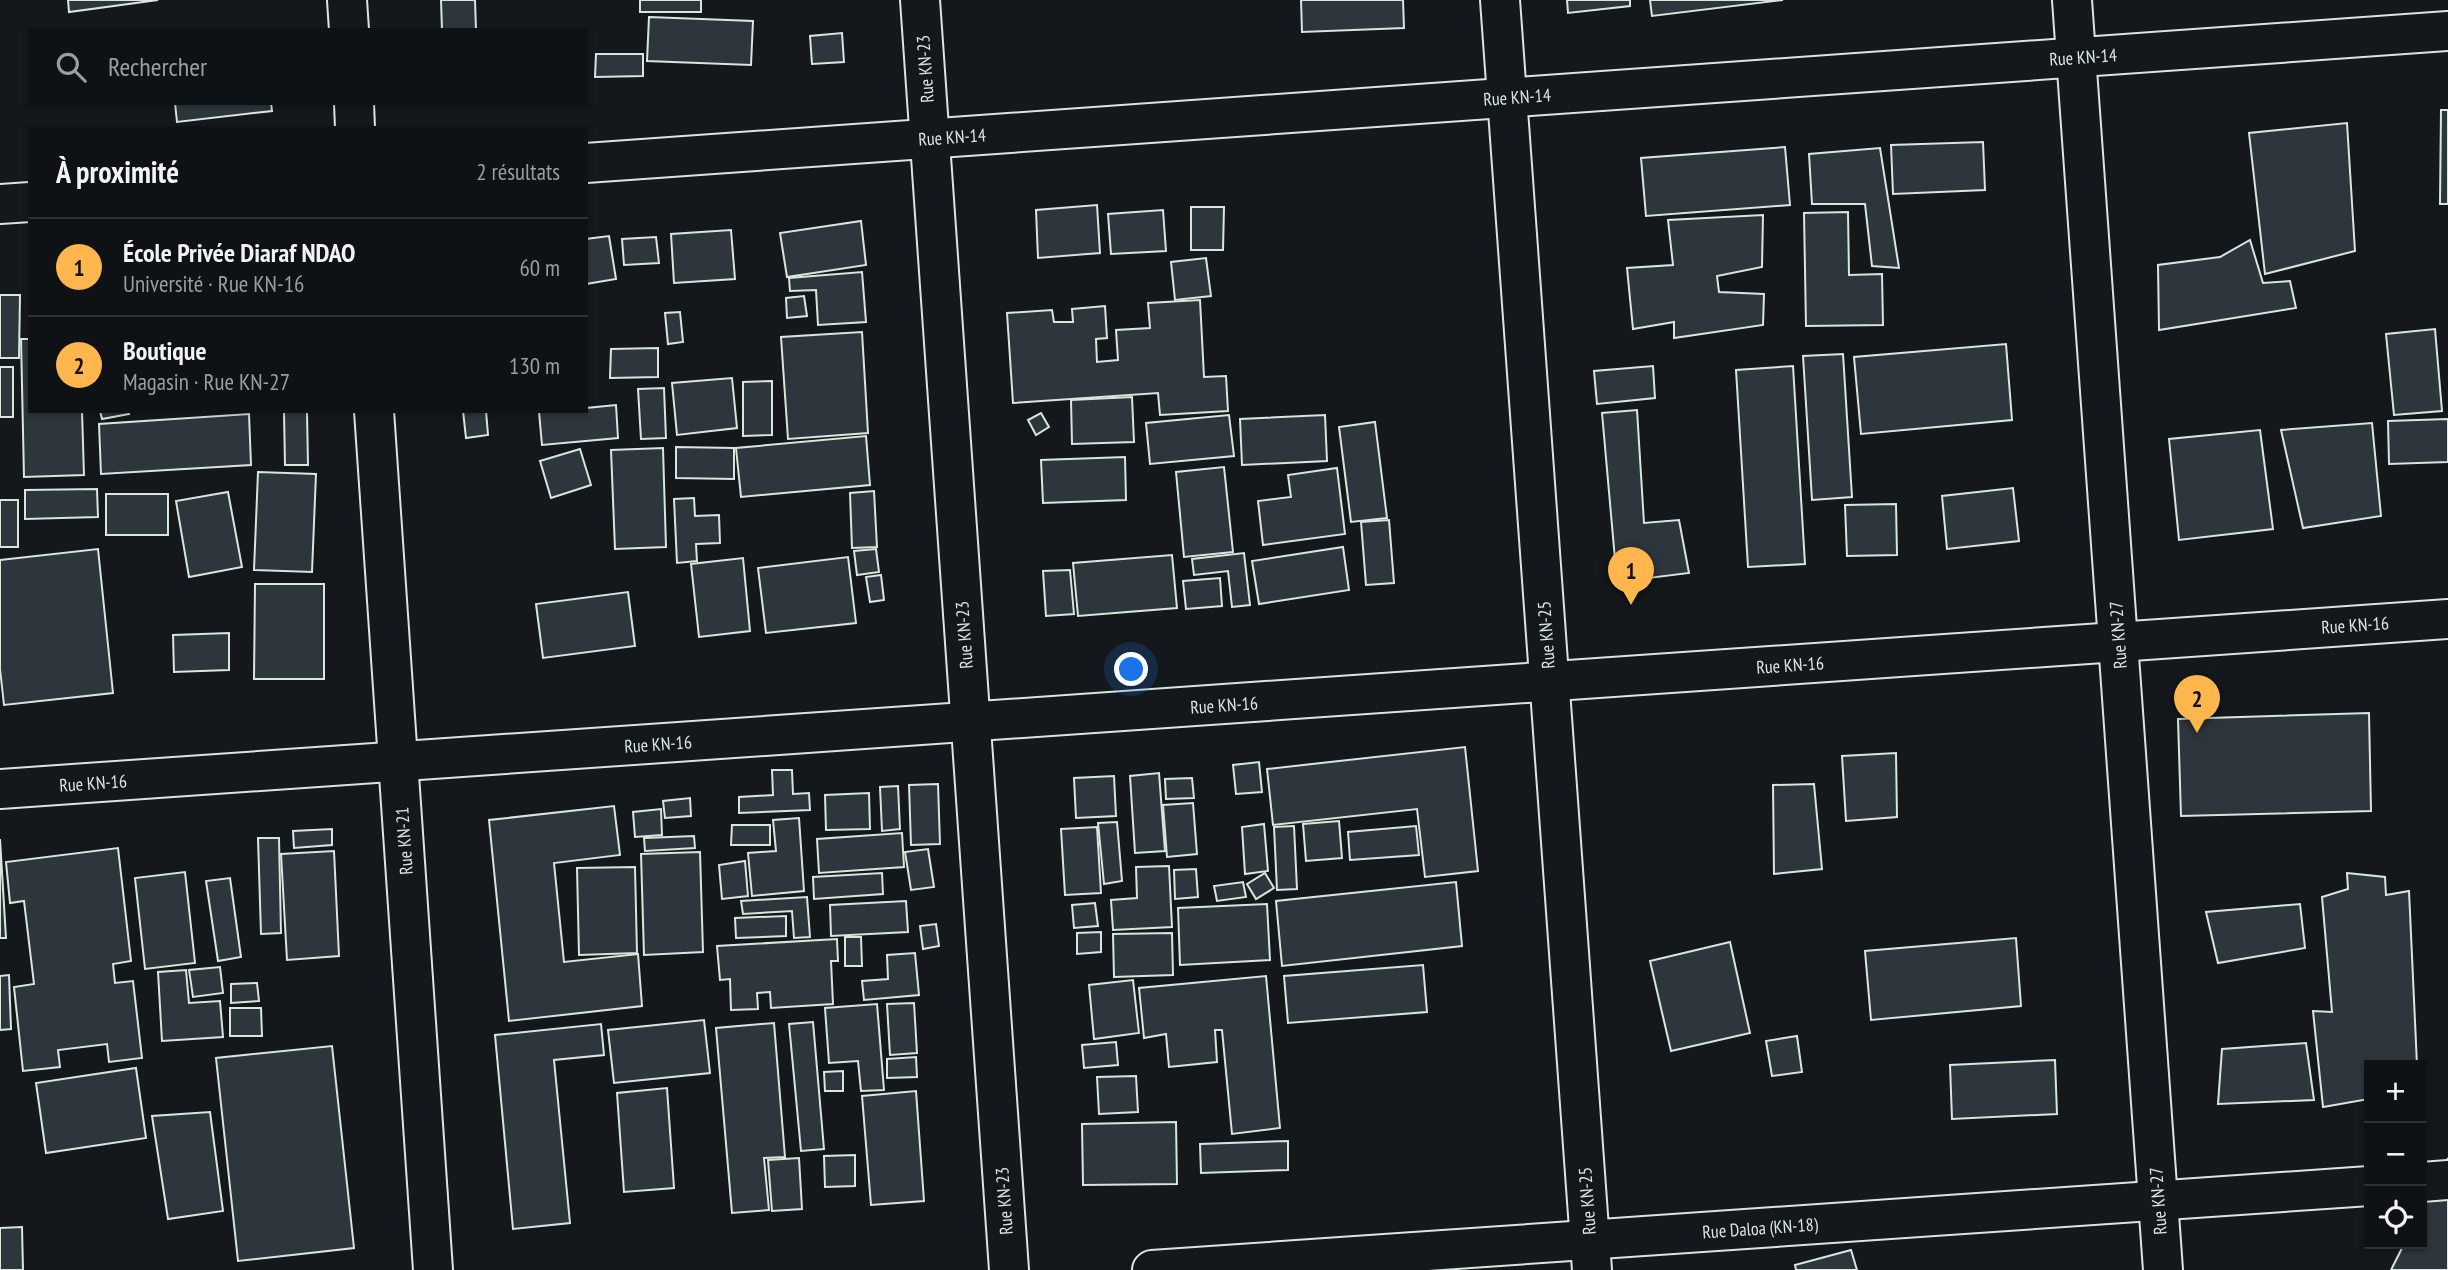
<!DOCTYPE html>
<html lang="fr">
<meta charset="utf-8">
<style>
body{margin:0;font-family:"PT Sans Narrow",sans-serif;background:#1d2022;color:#f1f3f6}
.controls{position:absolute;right:21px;bottom:21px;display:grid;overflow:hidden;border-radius:0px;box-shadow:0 2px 5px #0004}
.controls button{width:63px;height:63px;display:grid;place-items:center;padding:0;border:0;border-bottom:2px solid #2f3234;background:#0f1215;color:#f1f3f6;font:35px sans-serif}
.you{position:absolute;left:1132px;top:670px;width:24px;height:24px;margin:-18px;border:5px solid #fff;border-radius:50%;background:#1a73e8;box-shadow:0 0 0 10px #1a73e833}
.badge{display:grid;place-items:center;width:46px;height:46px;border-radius:50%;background:#ffb74d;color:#111;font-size:23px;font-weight:700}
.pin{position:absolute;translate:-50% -58px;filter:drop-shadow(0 2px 4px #0008)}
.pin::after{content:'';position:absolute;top:37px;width:24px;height:21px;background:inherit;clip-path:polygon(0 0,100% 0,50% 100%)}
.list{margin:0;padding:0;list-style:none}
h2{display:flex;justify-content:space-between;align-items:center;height:91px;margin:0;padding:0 28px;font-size:30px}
h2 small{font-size:23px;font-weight:400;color:#9b9ea0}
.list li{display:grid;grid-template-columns:46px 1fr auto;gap:21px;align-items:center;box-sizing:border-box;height:98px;padding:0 28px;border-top:2px solid #2f3234}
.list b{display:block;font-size:26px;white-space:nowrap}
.list p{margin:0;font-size:23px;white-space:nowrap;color:#9b9ea0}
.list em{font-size:23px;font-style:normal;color:#9b9ea0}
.icon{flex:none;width:38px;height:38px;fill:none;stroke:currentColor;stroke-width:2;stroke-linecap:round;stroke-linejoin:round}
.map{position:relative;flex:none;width:2448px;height:1270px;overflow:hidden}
.search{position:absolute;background:#0f1215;box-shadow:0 2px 5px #0004;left:28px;top:28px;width:560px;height:77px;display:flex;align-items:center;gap:18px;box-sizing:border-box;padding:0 24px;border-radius:0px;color:#9b9ea0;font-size:26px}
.panel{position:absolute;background:#0f1215;box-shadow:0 2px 5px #0004;left:28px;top:126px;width:560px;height:287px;border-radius:0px}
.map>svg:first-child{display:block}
.building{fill:#2c363c;stroke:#d8e6dc;stroke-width:2}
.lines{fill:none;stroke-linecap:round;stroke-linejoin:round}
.street-casing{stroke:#d8e6dc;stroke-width:42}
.street{stroke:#14181c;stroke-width:38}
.labels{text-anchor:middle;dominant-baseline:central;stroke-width:5;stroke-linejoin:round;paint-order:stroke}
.street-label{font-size:18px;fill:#d8e6dc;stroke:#14181c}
</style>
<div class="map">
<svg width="2448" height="1270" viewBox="0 0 2448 1270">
<rect width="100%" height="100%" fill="#14181c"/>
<g class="building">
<path d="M68,0H158L69,12Z"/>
<path d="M441,0H475L476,30H442Z"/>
<rect x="640" y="0" width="61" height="12"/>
<path d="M1301,0H1403L1404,28L1302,32Z"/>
<path d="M1567,0H1630V6L1568,13Z"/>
<path d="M1650,0H1783L1652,16Z"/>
<path d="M649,17L753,21L751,65L647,61Z"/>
<path d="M842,33L844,62L812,64L810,36Z"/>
<path d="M596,54H643V76L595,77Z"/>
<path d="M175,103H271L272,111L177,122Z"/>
<path d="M2441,110H2448V204H2440Z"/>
<path d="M2347,123L2355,251L2265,274L2249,133Z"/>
<path d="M1983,142L1985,190L1893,194L1891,145Z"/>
<path d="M1785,147L1790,205L1646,216L1641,158Z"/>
<path d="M1880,148L1899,268L1872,266L1865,204H1812L1809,154Z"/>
<path d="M1097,205L1100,253L1038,258L1036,210Z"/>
<path d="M1191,207H1224L1223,250H1191Z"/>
<path d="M1163,210L1166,251L1111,254L1108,214Z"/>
<path d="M1848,212L1849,275L1882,274L1883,325L1806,326L1804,213Z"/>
<path d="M1763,215L1762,267L1717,276L1719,292L1764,294L1763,325L1674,338V322L1633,329L1627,268L1673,265L1668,220Z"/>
<path d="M861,221L866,265L787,277L780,233Z"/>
<path d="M731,230L735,279L674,283L671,234Z"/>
<path d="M609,236L616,279L586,284V239Z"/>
<path d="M656,237L659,263L624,265L622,239Z"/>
<path d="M2250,240L2263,283L2290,281L2296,308L2159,330L2158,265L2220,257Z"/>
<path d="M1206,258L1211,296L1175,300L1171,262Z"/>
<path d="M862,272L866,322L818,325L816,290L790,291L789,278Z"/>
<path d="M0,295H20L19,358H0Z"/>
<path d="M804,296L807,316L787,318L786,298Z"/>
<path d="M1200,300L1204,377L1226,376L1228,411L1160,415L1158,393L1013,403L1007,313L1052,310L1054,322H1073L1072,309L1105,306L1107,338L1096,339L1097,362L1118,360L1116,330L1150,328L1148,303Z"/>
<path d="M680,312L683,342L668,344L665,313Z"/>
<path d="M2435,329L2442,411L2394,415L2386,334Z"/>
<path d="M862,332L868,433L788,439L781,337Z"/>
<path d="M21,339H30V411H82L84,475L24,477Z"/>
<path d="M2006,344L2012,420L1861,434L1854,357Z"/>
<path d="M658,348V377L610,378L611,349Z"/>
<path d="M1843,354L1852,497L1812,500L1803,356Z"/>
<path d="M1653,366L1655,398L1597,404L1594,371Z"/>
<path d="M1793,366L1805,564L1748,567L1736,370Z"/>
<rect x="0" y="367" width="13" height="50"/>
<path d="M732,378L737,428L677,435L672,383Z"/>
<path d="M772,381V435L743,436V382Z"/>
<path d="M664,388L666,438L641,439L638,389Z"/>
<path d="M1132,397L1134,442L1072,444L1071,400Z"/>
<path d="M616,405L618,438L542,445L539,412L586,411V408Z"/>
<path d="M1637,410L1644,523L1679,520L1689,573L1617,582L1602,413Z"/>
<path d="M100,411H128L129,414L102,419Z"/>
<path d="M463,411H486L488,435L466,438Z"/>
<path d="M284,412H307L308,465H285Z"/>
<path d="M1041,413L1049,427L1036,435L1028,420Z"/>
<path d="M249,414L251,465L101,474L99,424Z"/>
<path d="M1229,415L1234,456L1150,464L1146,423Z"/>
<path d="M1325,415L1327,461L1242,465L1240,419Z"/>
<path d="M2448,419V462L2389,464L2388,421Z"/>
<path d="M1375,422L1387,518L1351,522L1339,427Z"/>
<path d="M2372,423L2381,516L2303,528L2281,430Z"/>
<path d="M2260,430L2273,529L2179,540L2169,439Z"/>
<path d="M866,436L870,485L741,497L736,448Z"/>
<path d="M676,447L734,448V479L676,478Z"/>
<path d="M663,448L666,547L615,549L611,450Z"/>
<path d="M580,449L591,485L551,498L540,461Z"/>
<path d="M1125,457L1126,500L1043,503L1041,460Z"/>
<path d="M1224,467L1233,552L1184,557L1176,472Z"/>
<path d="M1337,468L1345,534L1263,545L1258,501L1291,497L1288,475Z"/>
<path d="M258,472L316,474L312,572L254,570Z"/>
<path d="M2013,488L2019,541L1947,549L1942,496Z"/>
<path d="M97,489L98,517L25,519V490Z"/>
<path d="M874,491L877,547L852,548L850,493Z"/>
<path d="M228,492L242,567L189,577L176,501Z"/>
<rect x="106" y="494" width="62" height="41"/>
<path d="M694,498L695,516L719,515L720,543L696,544L697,561L677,563L674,499Z"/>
<rect x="0" y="500" width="18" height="47"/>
<path d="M1896,504L1897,555L1847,556L1845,505Z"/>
<path d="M1389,520L1394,583L1366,585L1361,522Z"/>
<path d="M1343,547L1349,590L1259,604L1252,561Z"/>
<path d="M98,549L113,693L4,705L0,669V560Z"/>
<path d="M876,549L879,572L857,575L854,551Z"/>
<path d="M1244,553L1250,605L1232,607L1228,571L1194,575L1192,559Z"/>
<path d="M1172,555L1177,608L1078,616L1073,563Z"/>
<path d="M848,557L856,623L766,633L758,568Z"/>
<path d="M743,558L750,631L699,637L691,564Z"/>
<path d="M1070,570L1074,614L1046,616L1043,571Z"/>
<path d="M881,575L884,600L870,602L866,577Z"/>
<path d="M1220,578L1222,606L1186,609L1183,581Z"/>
<path d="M255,584H324V679H254Z"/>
<path d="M628,592L635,646L543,658L536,604Z"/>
<path d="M229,633V670L174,672L173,635Z"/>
<path d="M2369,713L2371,811L2181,816L2178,719Z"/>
<path d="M1465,747L1478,871L1425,877L1417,809L1273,825L1267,769Z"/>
<path d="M1896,753L1897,817L1846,821L1842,756Z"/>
<path d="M1259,762L1262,792L1236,794L1233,765Z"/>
<path d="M772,770H792L793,794L809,793L810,810L739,813V797L773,795Z"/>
<path d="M1159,773L1165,851L1135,853L1130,776Z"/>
<path d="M1114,776L1116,816L1076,818L1074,778Z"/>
<path d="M1192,778L1194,798L1166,799L1165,779Z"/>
<path d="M938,784L940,844L911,845L909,785Z"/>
<path d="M1814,784L1822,869L1774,874L1773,785Z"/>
<path d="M898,786L900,829L882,831L880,787Z"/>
<path d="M869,793L870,829L826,830L825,795Z"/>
<path d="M690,798L691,816L665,818L663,801Z"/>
<path d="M1193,803L1197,854L1167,857L1163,805Z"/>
<path d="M614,806L620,855L554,863L564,962L638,954L642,1006L509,1021L489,820Z"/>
<path d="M661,809L662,835L635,837L633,812Z"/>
<path d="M799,818L804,891L752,896L748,853L776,851L773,820Z"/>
<path d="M1339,821L1342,858L1306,861L1303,824Z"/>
<path d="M1117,822L1122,881L1104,884L1098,823Z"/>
<path d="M1264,824L1268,871L1245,874L1242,827Z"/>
<path d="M732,825H770V845H731Z"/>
<path d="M1294,826L1297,889L1277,890L1274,827Z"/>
<path d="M1416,826L1419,855L1350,860L1348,832Z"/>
<path d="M1097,827L1101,893L1065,895L1061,829Z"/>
<path d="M332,829V845L294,848L293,831Z"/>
<path d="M902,833L904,867L819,873L817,839Z"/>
<path d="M694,836L695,848L645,851L644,838Z"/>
<path d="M258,838H279L281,933L261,934Z"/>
<path d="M0,839L6,938H0Z"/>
<path d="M118,848L131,961L113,964L115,983L133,981L142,1058L109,1062L107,1044L58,1050L60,1067L23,1071L14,987L34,984L24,901L10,903L6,862Z"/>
<path d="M928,849L934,887L911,890L905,852Z"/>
<path d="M334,851L339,956L287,960L281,854Z"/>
<path d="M700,852L703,952L644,955L641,854Z"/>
<path d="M745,861L748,896L722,899L719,865Z"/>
<path d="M1169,866L1172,927L1113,930L1111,900L1137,898L1136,867Z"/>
<path d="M635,867L637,953L579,955L577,868Z"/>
<path d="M1196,869L1198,897L1175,899L1174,870Z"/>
<path d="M185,872L195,963L145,969L135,878Z"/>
<path d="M882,873L883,894L814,899L813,877Z"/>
<path d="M1265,873L1274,888L1256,899L1247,884Z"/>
<path d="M2347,873L2385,877L2386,895L2409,891L2417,1065H2369V1099L2323,1107L2313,1011L2332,1012L2322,897L2348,889Z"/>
<path d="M230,878L241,957L218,961L206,881Z"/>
<path d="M1243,882L1246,897L1217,901L1214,886Z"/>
<path d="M1456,882L1462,946L1282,966L1276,901Z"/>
<path d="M807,897L810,937L794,938L792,911L743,914L741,901Z"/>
<path d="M906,901L908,932L831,936L830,905Z"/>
<path d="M1095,903L1098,926L1074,928L1072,905Z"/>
<path d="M1267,904L1270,960L1180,965L1178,908Z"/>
<path d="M2300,904L2305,948L2218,963L2206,912Z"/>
<path d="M786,916V936L736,938L735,918Z"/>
<path d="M936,924L939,946L923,949L920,926Z"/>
<path d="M1101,932V952L1077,954V933Z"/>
<path d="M1172,933L1173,975L1114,977L1113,934Z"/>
<path d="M845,937H861L862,966H845Z"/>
<path d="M2016,938L2021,1006L1871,1020L1865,951Z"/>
<path d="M837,939L838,961H831L833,1004L771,1008L770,992L757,993L758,1009L731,1010L730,979L720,980L717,946Z"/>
<path d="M1730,942L1750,1033L1671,1051L1650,961Z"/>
<path d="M915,953L919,995L864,1000L862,981L888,979L887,955Z"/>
<path d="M1423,965L1427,1012L1288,1023L1284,976Z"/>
<path d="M220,967L223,993L193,997L189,970Z"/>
<path d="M186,970L189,1003L220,1001L223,1037L162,1041L158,972Z"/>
<path d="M9,975L11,1029L0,1030V976Z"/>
<path d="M1266,976L1280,1128L1232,1134L1222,1030H1215L1217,1062L1169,1067L1166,1034L1144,1038L1139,988Z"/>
<path d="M1133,980L1139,1033L1094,1039L1089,985Z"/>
<path d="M257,983L259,1001L231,1003V984Z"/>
<path d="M914,1003L917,1053L890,1055L887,1004Z"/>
<path d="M877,1004L884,1090L861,1091L858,1061L829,1063L825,1008Z"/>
<path d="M230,1008H261L262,1036H230Z"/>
<path d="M704,1020L710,1073L614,1083L608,1030Z"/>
<path d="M813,1022L824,1149L801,1151L789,1024Z"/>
<path d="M774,1023L785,1157L764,1158L769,1210L732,1213L716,1028Z"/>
<path d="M601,1024L604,1055L554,1060L570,1223L513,1229L495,1035Z"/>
<path d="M1797,1036L1802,1072L1772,1076L1766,1041Z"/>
<path d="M1116,1042L1118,1065L1084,1068L1082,1045Z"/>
<path d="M2306,1043L2314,1100L2218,1104L2222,1049Z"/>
<path d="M332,1046L354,1248L238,1261L216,1058Z"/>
<path d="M916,1057L917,1077L887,1078V1059Z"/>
<path d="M2055,1060L2057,1114L1952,1119L1950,1065Z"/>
<path d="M136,1068L146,1138L46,1153L36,1083Z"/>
<path d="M843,1071V1091H825L824,1072Z"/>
<path d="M1136,1076L1138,1112L1099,1114L1097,1077Z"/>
<path d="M667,1088L674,1188L624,1192L617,1093Z"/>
<path d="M916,1091L924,1201L871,1205L862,1096Z"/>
<path d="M210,1112L223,1211L168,1219L152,1116Z"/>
<path d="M1176,1122L1177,1184L1083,1185L1082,1124Z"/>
<path d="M1288,1141V1170L1201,1173L1200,1144Z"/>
<path d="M855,1155V1186L825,1187L824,1156Z"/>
<path d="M799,1158L802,1209L772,1211L768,1160Z"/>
<path d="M2448,1158V1270H2391L2404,1244H2422V1209Z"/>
<path d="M22,1227L23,1270H0V1228Z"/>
<path d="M1851,1250L1857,1270H1796L1795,1265Z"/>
</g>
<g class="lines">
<defs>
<g id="street">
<path d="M347,0L349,30"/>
<path d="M920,0L1009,1270"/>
<path d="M1500,0L1592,1270"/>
<path d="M2072,0L2163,1270"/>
<path d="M354,103L355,128"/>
<path d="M586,163L2448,31"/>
<path d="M0,204L30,202"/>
<path d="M374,411L433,1270"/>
<path d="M0,789L2448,619"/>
<path d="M2422,1182L2448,1180"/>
<path d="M1152,1270L2369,1186"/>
</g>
</defs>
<use href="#street" class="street-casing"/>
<use href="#street" class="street"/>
</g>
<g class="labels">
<g class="street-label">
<text transform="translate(2083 57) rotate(-4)">Rue KN-14</text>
<text transform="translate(925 69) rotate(-94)">Rue KN-23</text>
<text transform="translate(1517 97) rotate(-4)">Rue KN-14</text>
<text transform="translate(952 137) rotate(-4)">Rue KN-14</text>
<text transform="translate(2355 625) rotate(-4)">Rue KN-16</text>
<text transform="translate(964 635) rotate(-94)">Rue KN-23</text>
<text transform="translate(1546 635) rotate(-94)">Rue KN-25</text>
<text transform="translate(2118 635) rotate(-94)">Rue KN-27</text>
<text transform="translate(1790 665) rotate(-4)">Rue KN-16</text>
<text transform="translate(1224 705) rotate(-4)">Rue KN-16</text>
<text transform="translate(658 744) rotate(-4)">Rue KN-16</text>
<text transform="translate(93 783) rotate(-4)">Rue KN-16</text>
<text transform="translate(404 841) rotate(-94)">Rue KN-21</text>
<text transform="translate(1004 1201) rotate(-94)">Rue KN-23</text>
<text transform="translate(1587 1201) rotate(-94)">Rue KN-25</text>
<text transform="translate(2158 1201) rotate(-94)">Rue KN-27</text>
<text transform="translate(1760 1228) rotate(-4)">Rue Daloa (KN-18)</text>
</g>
</g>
</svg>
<div class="controls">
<button>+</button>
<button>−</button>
<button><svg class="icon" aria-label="locate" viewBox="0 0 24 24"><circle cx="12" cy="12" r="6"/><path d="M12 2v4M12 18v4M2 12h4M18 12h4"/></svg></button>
</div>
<div class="you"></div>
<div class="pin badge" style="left:1631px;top:605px">1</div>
<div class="pin badge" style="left:2197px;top:733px">2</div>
<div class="search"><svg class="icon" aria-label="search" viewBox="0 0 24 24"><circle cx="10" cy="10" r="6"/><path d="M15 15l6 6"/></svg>Rechercher</div>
<section class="panel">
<h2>À proximité<small>2 résultats</small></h2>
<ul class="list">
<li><span class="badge">1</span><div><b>École Privée Diaraf NDAO</b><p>Université · Rue KN-16</p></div><em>60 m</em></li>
<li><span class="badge">2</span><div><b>Boutique</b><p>Magasin · Rue KN-27</p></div><em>130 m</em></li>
</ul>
</section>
</div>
